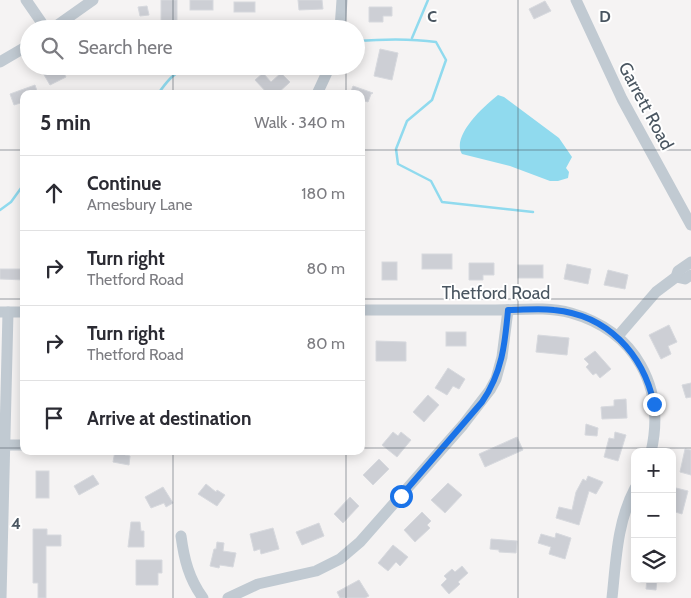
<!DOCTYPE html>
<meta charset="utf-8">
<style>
body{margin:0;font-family:Cabin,sans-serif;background:#f7f7f7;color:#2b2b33}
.controls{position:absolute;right:15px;bottom:15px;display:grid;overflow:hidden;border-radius:10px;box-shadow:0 2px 12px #0003}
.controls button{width:45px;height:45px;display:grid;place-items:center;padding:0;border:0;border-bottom:1px solid #e1e1e2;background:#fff;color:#2b2b33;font:25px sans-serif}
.stop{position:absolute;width:15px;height:15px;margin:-11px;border:4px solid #1a73e8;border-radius:50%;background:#fff}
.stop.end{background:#1a73e8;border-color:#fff;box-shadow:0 1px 5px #0008}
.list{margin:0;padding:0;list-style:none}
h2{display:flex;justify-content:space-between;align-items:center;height:65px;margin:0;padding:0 20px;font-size:21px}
h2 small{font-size:16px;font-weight:400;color:#7c7c81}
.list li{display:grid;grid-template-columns:32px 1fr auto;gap:15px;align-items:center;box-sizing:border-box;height:75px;padding:0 20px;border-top:1px solid #e1e1e2}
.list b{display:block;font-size:19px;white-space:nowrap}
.list p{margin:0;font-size:16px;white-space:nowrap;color:#7c7c81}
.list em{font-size:16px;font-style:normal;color:#7c7c81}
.icon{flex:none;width:28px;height:28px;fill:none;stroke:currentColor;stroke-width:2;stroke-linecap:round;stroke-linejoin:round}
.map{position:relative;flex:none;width:691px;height:598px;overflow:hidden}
.search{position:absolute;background:#fff;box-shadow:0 2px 12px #0003;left:20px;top:20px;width:345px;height:55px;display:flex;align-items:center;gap:12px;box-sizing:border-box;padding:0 18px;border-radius:28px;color:#7c7c81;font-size:19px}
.panel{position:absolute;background:#fff;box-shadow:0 2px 12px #0003;left:20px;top:90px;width:345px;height:365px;border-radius:10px}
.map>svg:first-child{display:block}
.water{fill:#90daee}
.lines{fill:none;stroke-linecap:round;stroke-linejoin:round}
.stream{stroke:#90daee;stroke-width:2.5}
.building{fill:#cdcfd5;stroke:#d7d9de}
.minor{stroke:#c1cad2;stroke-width:11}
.route{stroke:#1a73e8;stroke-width:6}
.grid{fill:none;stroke:#4a5661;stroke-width:1;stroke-opacity:0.55}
.labels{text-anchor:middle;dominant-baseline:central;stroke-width:4;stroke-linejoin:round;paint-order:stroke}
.street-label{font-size:18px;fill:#4a5661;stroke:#fff}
.grid-label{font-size:16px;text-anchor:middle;font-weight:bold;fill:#4a5661;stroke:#fff;stroke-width:4;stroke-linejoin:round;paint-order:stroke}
</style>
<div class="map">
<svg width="691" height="598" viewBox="0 0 691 598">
<rect width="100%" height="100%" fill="#f5f3f3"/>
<path class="water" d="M498,95L504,97L559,138L572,157L566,168L569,172L568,178L558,181H550L510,166L462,154C451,136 484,106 498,95Z"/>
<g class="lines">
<g class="stream">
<path d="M412,38L428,0"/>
<path d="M356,41C383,39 409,38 436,42L446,60L432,100L407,121L396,149L398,164L431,181L442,202L533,212"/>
<path d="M158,94C167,81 174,73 187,66"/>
<path d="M0,210L11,202L24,184"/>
</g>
</g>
<g class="building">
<path d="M161,0H177V28H170V23H161Z"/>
<rect x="190" y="0" width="23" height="10"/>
<path d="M298,0H322L323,9L299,10Z"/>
<path d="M545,1L551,11L534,19L529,9Z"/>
<rect x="234" y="2" width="21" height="10"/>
<path d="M147,6L149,15L140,16L138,7Z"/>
<path d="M369,7H392V16H383V22H369Z"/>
<path d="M116,22L119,29H99V27Z"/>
<path d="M380,49L398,53L392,80L374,76Z"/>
<path d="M55,66H60L66,77L50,85L43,73Z"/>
<path d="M263,73L271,82L281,73L290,82L277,94H268L255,80Z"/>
<path d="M35,85L38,94H24V102L14,105L10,94Z"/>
<path d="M353,86L373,93L371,94L368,102L361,100V94H350Z"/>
<rect x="422" y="254" width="30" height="15"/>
<rect x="382" y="262" width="15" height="18"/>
<path d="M469,263H494V275H483V280H469Z"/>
<path d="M567,264L591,269L588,284L564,279Z"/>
<rect x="518" y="265" width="25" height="13"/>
<path d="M0,269H24V280L0,279Z"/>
<path d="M608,270L628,275L625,289L604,285Z"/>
<path d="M669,325L677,342L668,346L671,354L661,359L649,335Z"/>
<rect x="446" y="332" width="20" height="14"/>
<path d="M538,335L569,338L567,355L536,352Z"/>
<path d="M376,341L406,342V361H376Z"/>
<path d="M595,351L611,369L600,378L596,373L593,375L586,367L589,364L584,359Z"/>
<path d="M448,368L465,379L459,389L453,386L447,395L435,388Z"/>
<path d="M691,383V397L686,398L682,385Z"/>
<path d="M428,395L439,405L424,422L413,412Z"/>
<path d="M626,399L627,418L602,419L601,407L614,406V400Z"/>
<path d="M586,424L598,428L597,436L585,435Z"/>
<path d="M393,432L398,436L401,432L411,440L397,457L382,445Z"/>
<path d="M615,432L626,435L618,461L604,457L609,438L614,439Z"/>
<path d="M517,437L523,450L485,467L479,454Z"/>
<path d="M685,449L691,450V475L680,472Z"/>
<path d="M115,451H126L125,455L130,456L129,465L113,462Z"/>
<path d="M379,459L389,469L373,485L363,475Z"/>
<rect x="36" y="471" width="13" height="27"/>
<path d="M93,475L99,484L79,495L74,486Z"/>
<path d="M588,476L603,482L596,494L589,491L579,525L556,518L559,507L572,510L576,492L583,479L586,481Z"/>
<path d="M448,483L462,495L445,513L431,500Z"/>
<path d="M206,484L216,492L217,490L225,495L217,506L198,494Z"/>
<path d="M163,487L173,503L166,507L164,503L151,508L145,497Z"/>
<path d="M672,487L688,491L682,514L672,511Z"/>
<path d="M350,497L359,506L343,523L334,514Z"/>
<path d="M422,512L431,521L427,525L430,528L415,542L404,530Z"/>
<path d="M131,522H140L141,531H144V547H128Z"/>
<path d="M319,523L324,536L302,545L296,532Z"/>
<path d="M273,528L279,549L261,554L260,549L254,551L250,534Z"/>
<path d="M33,529H47V535H61V546H46V598H38V583H33Z"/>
<path d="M556,533L571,538L565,559L549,554L551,547L538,543L541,534L555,538Z"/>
<path d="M491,539L517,541L516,553L499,552V550L490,549Z"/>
<path d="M217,542L224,543L223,551L236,553L233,567L220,565L219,568L210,566L214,549H216Z"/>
<path d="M393,545L408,557L400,566L396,562L388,571L378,563Z"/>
<path d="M136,560H162V573H158V585H136Z"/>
<path d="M462,566L468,573L458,582L460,584L449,594L441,585L447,579L444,576L452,569L455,572Z"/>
<path d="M647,579H657L656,590L646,589Z"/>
<path d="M359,580L369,596L365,598H340L337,592Z"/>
</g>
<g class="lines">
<g class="minor">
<path d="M26,0L46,29"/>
<path d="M576,0L622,99L691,225"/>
<path d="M52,29L93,0"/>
<path d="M340,29L342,0"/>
<path d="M0,62L29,45"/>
<path d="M317,94L330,66"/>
<path d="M676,277L685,279L691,275"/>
<path d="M361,310C406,310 450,310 495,310C519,310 546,306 571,313C635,331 666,387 651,452"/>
<path d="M0,312H24"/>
<path d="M618,336L656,292L676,277L678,271L691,262"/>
<path d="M5,445H24"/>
<path d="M181,536C184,559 189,579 203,598"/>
<path d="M1,598L8,312"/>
<path d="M228,598L258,584L316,571L340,559L360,542L463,425L490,390L496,379L502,357L508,310"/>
<path d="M612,598C616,561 617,522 635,488"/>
</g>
</g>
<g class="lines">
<path class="route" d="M401,496L482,402C502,373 505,344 508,310C523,310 539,308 554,310C607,315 643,353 654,404"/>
</g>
<path class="grid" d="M173,0V29M346,0V29M518,0V598M173,66V94M346,66V94M0,150H24M361,150H691M0,299H24M361,299H691M0,448H24M361,448H691M173,451V598M346,451V598"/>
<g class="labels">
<g class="street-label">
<text transform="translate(646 106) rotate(62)">Garrett Road</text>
<text x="496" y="293">Thetford Road</text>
</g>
</g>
<g class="grid-label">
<text x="432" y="22">C</text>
<text x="605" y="22">D</text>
<text x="16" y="529">4</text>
</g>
</svg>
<div class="controls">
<button>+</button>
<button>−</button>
<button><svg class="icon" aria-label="layers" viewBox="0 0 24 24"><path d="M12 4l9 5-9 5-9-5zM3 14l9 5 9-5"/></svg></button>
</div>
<div class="stop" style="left:401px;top:496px"></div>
<div class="stop end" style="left:654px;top:404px"></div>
<div class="search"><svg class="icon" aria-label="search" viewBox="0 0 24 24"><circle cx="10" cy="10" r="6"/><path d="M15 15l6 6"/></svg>Search here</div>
<section class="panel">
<h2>5 min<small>Walk · 340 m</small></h2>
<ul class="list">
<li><svg class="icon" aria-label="ahead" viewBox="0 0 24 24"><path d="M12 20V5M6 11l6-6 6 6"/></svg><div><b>Continue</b><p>Amesbury Lane</p></div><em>180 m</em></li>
<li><svg class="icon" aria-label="right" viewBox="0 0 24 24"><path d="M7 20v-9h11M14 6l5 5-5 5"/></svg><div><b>Turn right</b><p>Thetford Road</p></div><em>80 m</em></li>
<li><svg class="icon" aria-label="right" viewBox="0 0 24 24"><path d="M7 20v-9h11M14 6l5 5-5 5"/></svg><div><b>Turn right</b><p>Thetford Road</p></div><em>80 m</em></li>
<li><svg class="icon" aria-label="arrive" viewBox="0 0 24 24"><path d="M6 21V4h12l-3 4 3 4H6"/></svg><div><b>Arrive at destination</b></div></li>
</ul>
</section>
</div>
